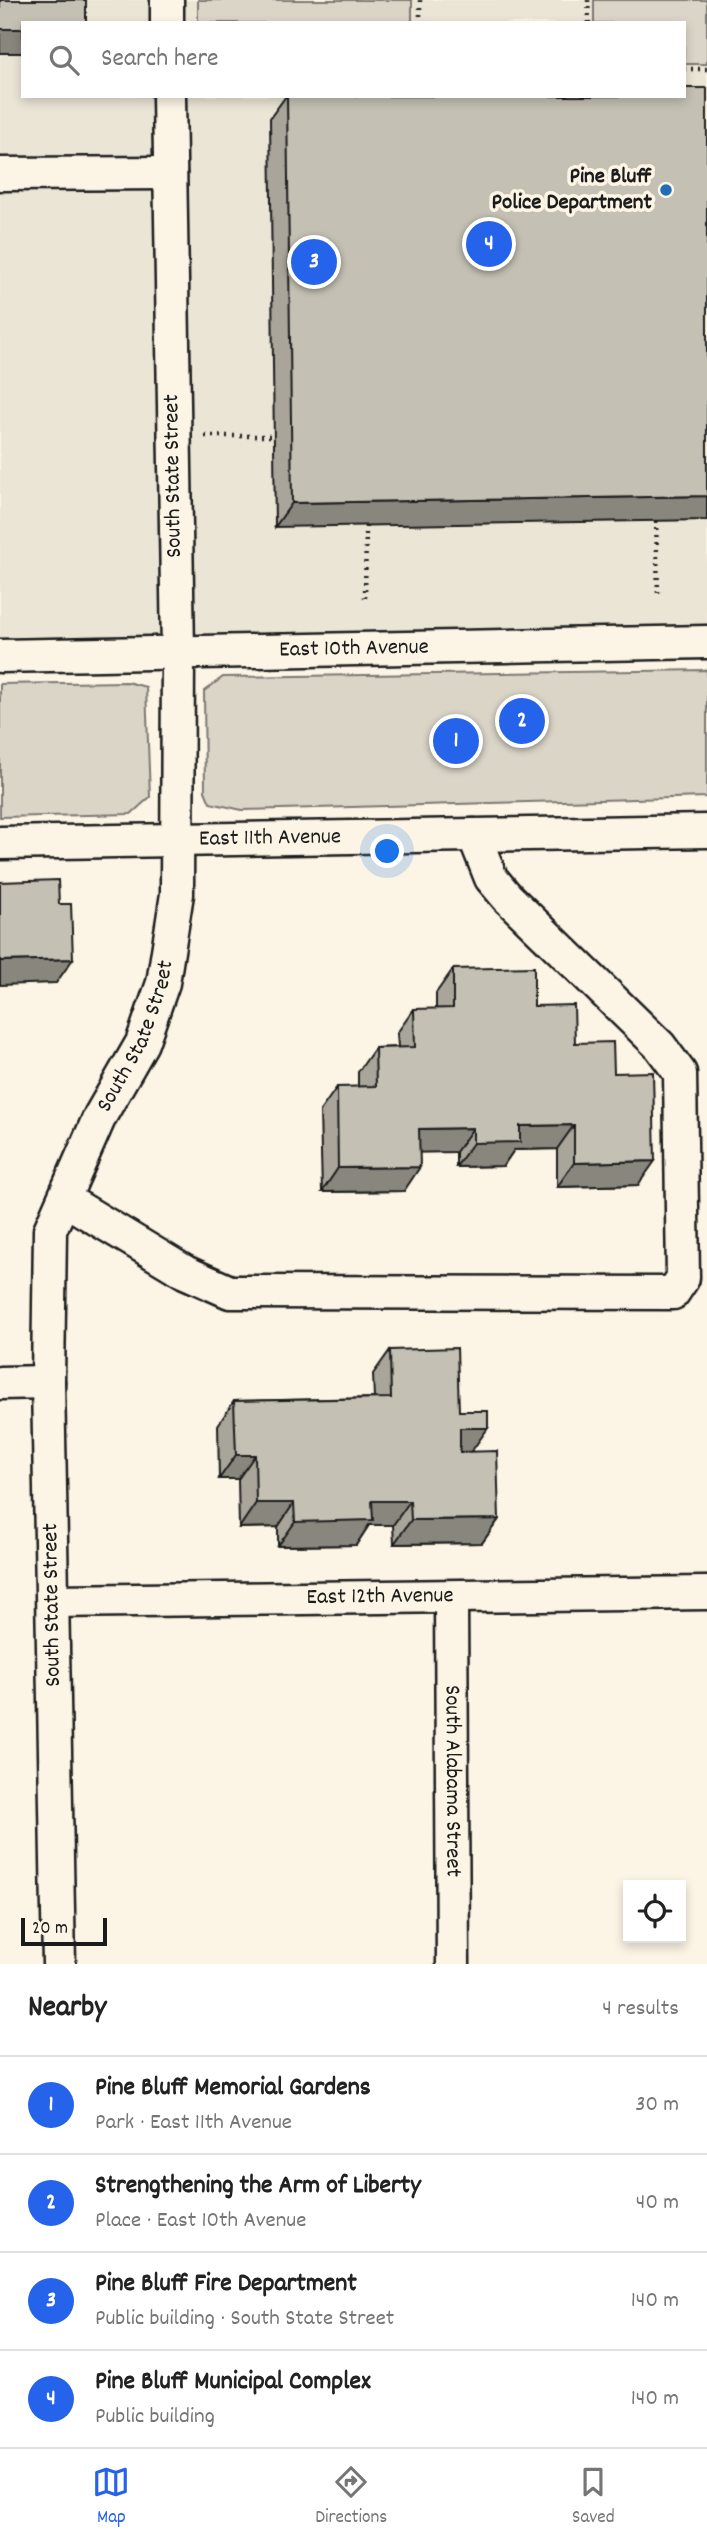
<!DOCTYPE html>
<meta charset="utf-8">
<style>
body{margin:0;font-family:Dekko,sans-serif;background:#f6f6f6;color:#222}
.controls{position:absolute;right:21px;bottom:21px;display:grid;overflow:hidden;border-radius:0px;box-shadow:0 4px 10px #0003}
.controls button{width:63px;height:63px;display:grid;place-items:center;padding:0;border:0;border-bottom:2px solid #e0e0e0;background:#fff;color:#222;font:35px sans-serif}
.scale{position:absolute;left:21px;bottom:18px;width:86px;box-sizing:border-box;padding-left:7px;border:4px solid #1c1c1c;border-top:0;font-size:19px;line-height:24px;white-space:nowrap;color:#1c1c1c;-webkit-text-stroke:5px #fcf5e5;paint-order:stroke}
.you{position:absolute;left:388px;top:852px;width:24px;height:24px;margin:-18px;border:5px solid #fff;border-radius:50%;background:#1a73e8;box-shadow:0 0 0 10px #1a73e833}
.badge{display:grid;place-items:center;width:46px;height:46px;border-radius:50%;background:#2563eb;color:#fff;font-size:23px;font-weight:700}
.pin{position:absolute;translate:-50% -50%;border:4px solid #fff;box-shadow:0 2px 7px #0006}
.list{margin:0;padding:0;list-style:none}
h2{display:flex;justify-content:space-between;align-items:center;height:91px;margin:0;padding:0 28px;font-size:30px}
h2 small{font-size:23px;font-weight:400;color:#767676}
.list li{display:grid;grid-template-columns:46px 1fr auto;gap:21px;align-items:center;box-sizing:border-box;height:98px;padding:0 28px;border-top:2px solid #e0e0e0}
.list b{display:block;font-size:26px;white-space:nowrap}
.list p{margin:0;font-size:23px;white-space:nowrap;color:#767676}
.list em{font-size:23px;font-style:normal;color:#767676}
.icon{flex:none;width:38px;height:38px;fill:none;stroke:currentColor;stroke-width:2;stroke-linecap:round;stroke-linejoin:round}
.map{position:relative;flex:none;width:707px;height:1964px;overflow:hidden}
.search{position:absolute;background:#fff;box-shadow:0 4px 10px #0003;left:21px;right:21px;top:21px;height:77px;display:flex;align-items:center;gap:18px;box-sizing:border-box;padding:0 24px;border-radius:0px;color:#767676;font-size:26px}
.sheet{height:483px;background:#fff}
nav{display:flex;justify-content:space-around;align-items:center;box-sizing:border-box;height:98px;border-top:2px solid #e0e0e0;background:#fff;font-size:19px;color:#767676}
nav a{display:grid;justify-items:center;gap:4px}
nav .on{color:#2563eb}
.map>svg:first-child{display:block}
.built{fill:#ebe5d6;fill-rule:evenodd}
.green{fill:#dbd5c8;stroke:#7c7872;stroke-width:2}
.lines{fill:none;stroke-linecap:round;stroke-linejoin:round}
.minor-casing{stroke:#1c1c1c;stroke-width:37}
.path{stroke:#1c1c1c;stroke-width:4.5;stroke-dasharray:2 5;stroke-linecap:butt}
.minor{stroke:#fcf5e5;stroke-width:32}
.wall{fill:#a9a59a;stroke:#1c1c1c;stroke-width:2}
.shaded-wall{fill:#89867d;stroke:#1c1c1c;stroke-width:2}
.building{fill:#c4c0b3;stroke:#1c1c1c;stroke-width:2}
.poi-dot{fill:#1f6fb2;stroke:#fcf5e5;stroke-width:2.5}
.labels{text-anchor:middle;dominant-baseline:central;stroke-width:7;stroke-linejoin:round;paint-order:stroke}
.poi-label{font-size:23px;font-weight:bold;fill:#1c1c1c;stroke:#fcf5e5;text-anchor:end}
.street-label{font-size:23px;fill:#1c1c1c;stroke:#fcf5e5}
</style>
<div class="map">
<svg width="707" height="1964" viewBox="0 0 707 1964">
<rect width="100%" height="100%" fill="#fcf5e5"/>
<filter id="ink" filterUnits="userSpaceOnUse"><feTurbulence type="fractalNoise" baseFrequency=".0143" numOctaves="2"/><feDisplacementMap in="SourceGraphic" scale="14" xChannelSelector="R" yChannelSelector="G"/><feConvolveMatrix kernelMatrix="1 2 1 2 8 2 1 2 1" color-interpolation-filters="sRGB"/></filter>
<g filter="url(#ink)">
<path class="built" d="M0,0H707V630L0,646ZM23,23H684V96H23Z"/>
<g class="green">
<rect x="198" y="0" width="214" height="23"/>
<path d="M594,0H707V64H684V23H594Z"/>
<path d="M707,670V797L242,810L210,803L205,791L204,691L223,677Z"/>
<path d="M127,682L146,687L150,797L131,814L0,817V684Z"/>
</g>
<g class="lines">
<defs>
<g id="minor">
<path d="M167,0V23"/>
<path d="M0,174L170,173"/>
<path id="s1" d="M0,656L707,642"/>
<path id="s2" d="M0,843L707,831"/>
<path d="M64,1199L185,1272L230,1292L673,1293L683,1278L680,1073L660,1046L507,897L491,878L474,835"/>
<path d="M0,1383L48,1382"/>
<path id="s3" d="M451,1597L453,1964"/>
<path id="s4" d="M53,1601L707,1593"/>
<path id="s5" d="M59,1964L48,1382L50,1230L100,1116L142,1043L163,983L177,894L178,651L169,96"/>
</g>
</defs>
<use href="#minor" class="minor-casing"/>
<g class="path">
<path d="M420,0V23"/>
<path d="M588,0L589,23"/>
<path d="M684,69H707"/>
<path d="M205,436H274"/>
<path d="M656,521L658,593"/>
<path d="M365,598L366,526"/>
</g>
<use href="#minor" class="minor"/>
</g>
<g class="wall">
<path d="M286,96H684L275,527L270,118Z"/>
<path d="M453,969L534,1006L575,1043L614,1073L638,1185L557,1187V1149L514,1150L503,1166L456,1167V1152H420L404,1191L322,1192L320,1111L337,1087H358V1072L375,1048L398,1047L397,1033L414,1009H436V993Z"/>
<path d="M390,1350L459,1411L471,1452L499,1519L482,1543L394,1544L393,1525H369L356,1545L278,1546V1527L239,1528L238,1479H219L218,1425L234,1401L374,1398L373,1374Z"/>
</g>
<g class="shaded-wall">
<rect x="0" y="29" width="23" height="24"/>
<path d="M707,496V520L275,527L292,503Z"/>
<path d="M73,959L56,983L0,985V961Z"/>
<path d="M574,1125L557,1149L514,1150L503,1166L456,1167L473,1143L520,1126Z"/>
<path d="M473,1128L456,1152L402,1153L419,1129Z"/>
<path d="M655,1161L638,1185L557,1187L574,1163Z"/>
<path d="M420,1167L404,1191L322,1192L338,1168Z"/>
<path d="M460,1428H488L471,1452H443Z"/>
<path d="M236,1455H255L238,1479H219Z"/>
<path d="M372,1501H410L393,1525H369L356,1545L278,1546L295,1522Z"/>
<path d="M256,1503H294L278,1527L239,1528Z"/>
<path d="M499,1519L482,1543L394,1544L411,1520Z"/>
</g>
<g class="building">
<path d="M0,0H86V23H23V29H0Z"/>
<path d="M684,88H707V496L292,503L287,96H684Z"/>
<path d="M58,880L59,904H71L73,959L0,961V882Z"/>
<path d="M534,967V1006L574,1005L575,1043L613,1042L614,1073L653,1072L655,1161L574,1163V1125L520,1126V1142L473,1143V1128L419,1129L420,1167L338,1168L337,1087L376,1086L375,1048L415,1047L414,1009L453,1008V969Z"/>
<path d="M457,1348L459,1411H488V1428H460V1452L497,1451L499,1519L411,1520L410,1501H372L373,1520L295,1522L294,1503H256L255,1455H236L234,1401L391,1398L390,1350Z"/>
</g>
</g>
<circle class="poi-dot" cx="666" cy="190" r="7"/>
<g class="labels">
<g class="poi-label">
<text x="652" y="177">Pine Bluff<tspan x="652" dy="26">Police Department</tspan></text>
</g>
<g class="street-label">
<text transform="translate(174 476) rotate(-91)">South State Street</text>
<text stroke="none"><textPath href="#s1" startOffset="354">East 10th Avenue</textPath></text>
<text stroke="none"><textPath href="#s2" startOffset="270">East 11th Avenue</textPath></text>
<text stroke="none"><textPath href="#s5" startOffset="947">South State Street</textPath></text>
<text stroke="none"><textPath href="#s4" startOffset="327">East 12th Avenue</textPath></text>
<text transform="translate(53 1605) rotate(-91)">South State Street</text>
<text stroke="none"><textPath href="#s3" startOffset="184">South Alabama Street</textPath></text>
</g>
</g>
</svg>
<div class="controls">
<button><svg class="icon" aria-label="locate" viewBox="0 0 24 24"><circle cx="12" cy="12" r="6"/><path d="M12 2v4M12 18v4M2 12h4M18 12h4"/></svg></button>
</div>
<div class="scale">20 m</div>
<div class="you"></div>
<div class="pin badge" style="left:456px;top:741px">1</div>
<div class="pin badge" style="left:522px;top:721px">2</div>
<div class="pin badge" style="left:314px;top:262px">3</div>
<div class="pin badge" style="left:489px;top:244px">4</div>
<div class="search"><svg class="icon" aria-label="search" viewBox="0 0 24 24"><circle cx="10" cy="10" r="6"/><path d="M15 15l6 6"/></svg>Search here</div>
</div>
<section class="sheet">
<h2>Nearby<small>4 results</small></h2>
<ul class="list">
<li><span class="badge">1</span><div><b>Pine Bluff Memorial Gardens</b><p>Park · East 11th Avenue</p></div><em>30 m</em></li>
<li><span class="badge">2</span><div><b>Strengthening the Arm of Liberty</b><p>Place · East 10th Avenue</p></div><em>40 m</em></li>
<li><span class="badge">3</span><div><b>Pine Bluff Fire Department</b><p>Public building · South State Street</p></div><em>140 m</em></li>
<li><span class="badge">4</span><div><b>Pine Bluff Municipal Complex</b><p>Public building</p></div><em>140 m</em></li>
</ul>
</section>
<nav>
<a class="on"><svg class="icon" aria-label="map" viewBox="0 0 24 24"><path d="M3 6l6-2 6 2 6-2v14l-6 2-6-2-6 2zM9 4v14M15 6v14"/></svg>Map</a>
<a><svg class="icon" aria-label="directions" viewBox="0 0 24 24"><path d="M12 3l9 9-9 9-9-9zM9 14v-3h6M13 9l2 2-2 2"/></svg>Directions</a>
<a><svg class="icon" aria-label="saved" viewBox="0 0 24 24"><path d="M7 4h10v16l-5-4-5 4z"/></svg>Saved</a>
</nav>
